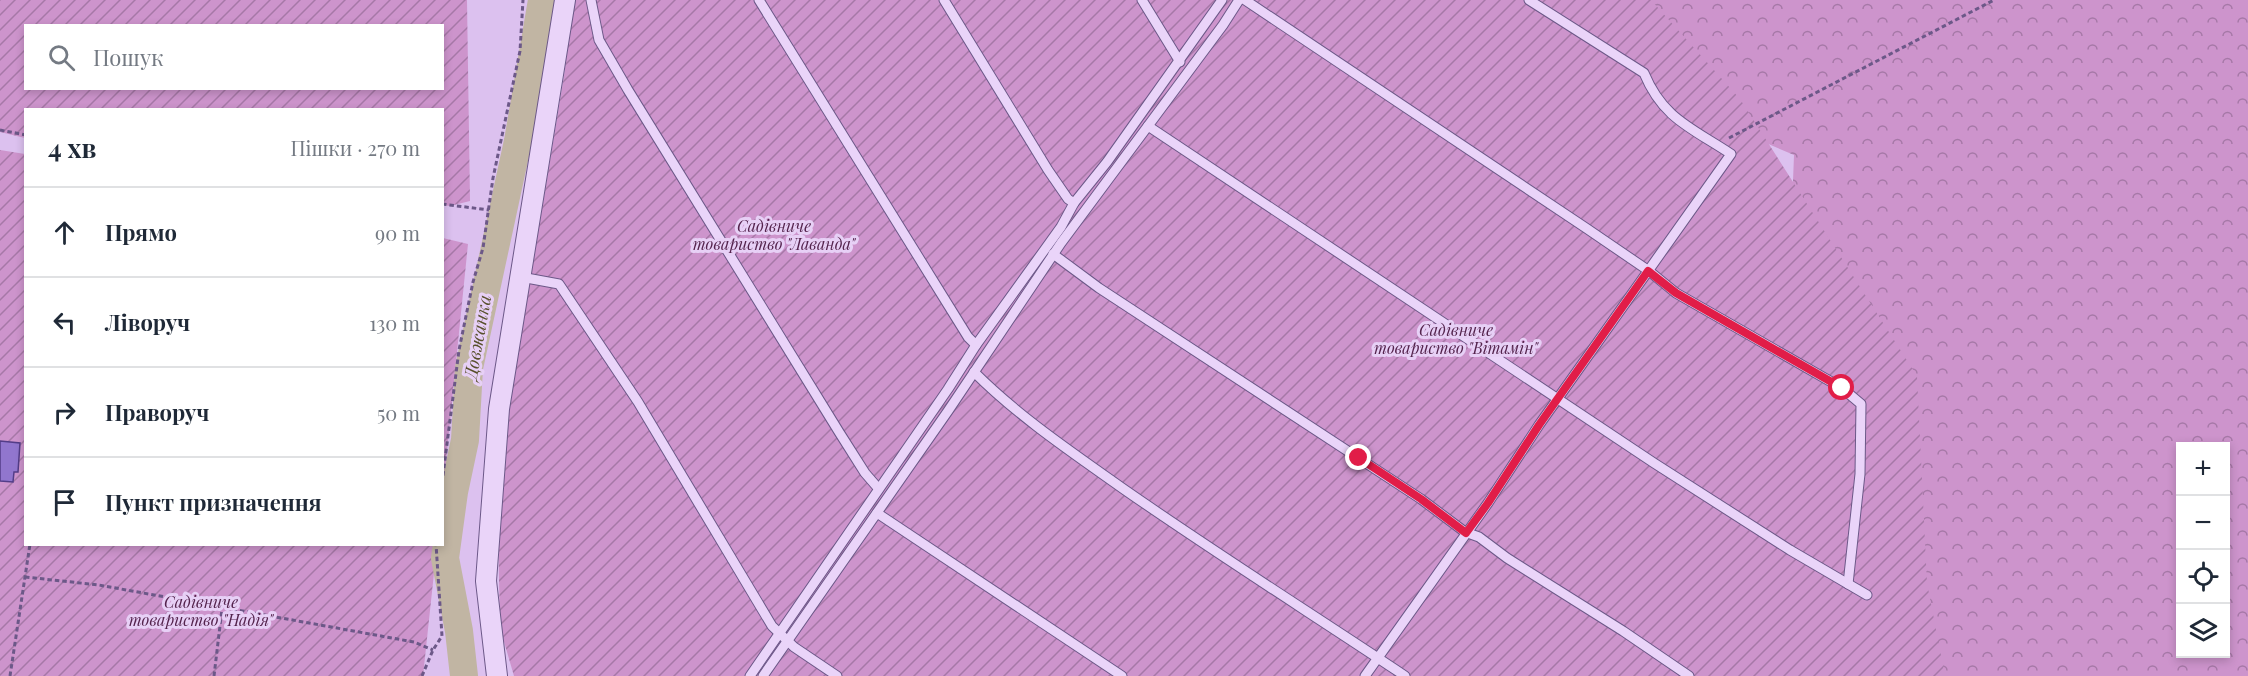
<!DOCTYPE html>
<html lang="uk">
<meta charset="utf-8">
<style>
body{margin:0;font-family:"Playfair Display",serif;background:#f2f2f3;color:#1f2937}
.controls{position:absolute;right:18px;bottom:18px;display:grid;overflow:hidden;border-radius:0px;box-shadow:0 3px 9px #0003}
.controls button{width:54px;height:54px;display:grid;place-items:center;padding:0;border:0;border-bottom:2px solid #e0e1e3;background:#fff;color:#1f2937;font:30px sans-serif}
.stop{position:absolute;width:18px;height:18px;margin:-14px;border:4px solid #e11d48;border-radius:50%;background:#fff}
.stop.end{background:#e11d48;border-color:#fff;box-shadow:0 2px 6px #0008}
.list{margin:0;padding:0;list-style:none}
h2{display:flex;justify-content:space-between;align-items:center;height:78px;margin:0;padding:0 24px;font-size:26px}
h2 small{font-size:20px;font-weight:400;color:#747a83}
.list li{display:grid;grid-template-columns:39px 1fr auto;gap:18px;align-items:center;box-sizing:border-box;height:90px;padding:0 24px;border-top:2px solid #e0e1e3}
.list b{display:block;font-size:22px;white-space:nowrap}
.list em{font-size:20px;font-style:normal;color:#747a83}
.icon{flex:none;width:33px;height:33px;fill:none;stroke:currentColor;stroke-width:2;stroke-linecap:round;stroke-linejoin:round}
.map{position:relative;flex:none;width:2248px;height:676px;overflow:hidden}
.search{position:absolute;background:#fff;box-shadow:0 3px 9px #0003;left:24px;top:24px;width:420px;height:66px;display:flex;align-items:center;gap:15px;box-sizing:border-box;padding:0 21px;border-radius:0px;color:#747a83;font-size:22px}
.panel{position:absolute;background:#fff;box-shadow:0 3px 9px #0003;left:24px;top:108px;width:420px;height:438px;border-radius:0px}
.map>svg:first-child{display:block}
.forest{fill:url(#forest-crowns);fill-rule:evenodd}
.garden{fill:url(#garden-furrows);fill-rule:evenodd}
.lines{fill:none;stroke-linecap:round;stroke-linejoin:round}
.river{stroke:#c1b5a3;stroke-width:28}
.building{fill:#9176ce;stroke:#533d88;stroke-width:1.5}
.lane-casing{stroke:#6c5888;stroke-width:11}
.street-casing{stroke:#6c5888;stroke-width:22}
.path{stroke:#6c5888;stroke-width:3;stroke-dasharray:4.5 3;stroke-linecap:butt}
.lane{stroke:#ead4f9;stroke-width:9}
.street{stroke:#ead4f9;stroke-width:20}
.route{stroke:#e11d48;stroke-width:8}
.labels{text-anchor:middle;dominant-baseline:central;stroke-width:6;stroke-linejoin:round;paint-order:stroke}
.park-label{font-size:16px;font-style:italic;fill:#54234d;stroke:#e7d0f6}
.water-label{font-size:18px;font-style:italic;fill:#58502c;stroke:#e7d0f6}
</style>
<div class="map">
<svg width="2248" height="676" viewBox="0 0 2248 676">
<defs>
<pattern id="forest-crowns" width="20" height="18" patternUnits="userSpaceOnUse" patternTransform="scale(1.5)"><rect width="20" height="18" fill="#cd94cc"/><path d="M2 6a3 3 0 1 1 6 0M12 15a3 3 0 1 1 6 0" fill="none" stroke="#a678a7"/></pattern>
<pattern id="garden-furrows" width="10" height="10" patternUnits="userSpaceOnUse" patternTransform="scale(1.5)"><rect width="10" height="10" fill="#cd94cc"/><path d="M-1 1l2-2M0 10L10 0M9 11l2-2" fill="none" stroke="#a678a7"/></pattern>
</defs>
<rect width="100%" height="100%" fill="#dcc1ef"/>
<path class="forest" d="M1614,0H2248V676H1936L1787,338L1794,155L1661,98ZM2180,446H2226V654H2180Z"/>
<g class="garden">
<path d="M0,0H467L470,201L450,206L443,205L442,110H26L25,138L0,132ZM26,26H442V88H26Z"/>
<path d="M573,0H1651L1740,99L1917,376L1927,583L1945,676H514L500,628L497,480L564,76Z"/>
<path d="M0,150L25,154L26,544L437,545L423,676H0Z"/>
<path d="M443,238L468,244L443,490L442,238Z"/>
</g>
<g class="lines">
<path class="river" d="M464,676L459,631L445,558L454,492L465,440L469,368L518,141L542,0"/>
</g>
<path class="building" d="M0,441L20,443L18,472H14L13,482L0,481Z"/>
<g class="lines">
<defs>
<g id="lane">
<path d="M591,0L599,40L628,90L839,432L865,473L878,488"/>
<path d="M759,0L968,337L976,345"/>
<path d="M944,0L1048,170L1068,199L1074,203"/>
<path d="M1142,0L1180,62"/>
<path d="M1245,0L1586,228L1649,271L1676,293L1842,388L1861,404L1860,474L1848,584"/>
<path d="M1148,126L1654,463L1790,550L1867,595"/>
<path d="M1053,254L1099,288L1421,499L1465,532L1479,537L1507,558L1623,631L1689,676"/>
<path d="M521,277L559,284L638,402L772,626L794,647L837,676"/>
<path d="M974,372C1019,417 1073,453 1125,490C1217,554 1312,614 1405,676"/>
<path d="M877,513L1122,676"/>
<path d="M750,676L948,389L976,345L1061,227L1074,203L1107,162L1222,0"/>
<path d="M763,676L948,411L1061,243L1223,25L1239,0"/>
<path d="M1365,676L1488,503L1539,425L1731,154C1692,128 1663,119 1644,73L1529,0"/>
</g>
<path id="street" d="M497,676L486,581L499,409L565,0"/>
</defs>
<use href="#lane" class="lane-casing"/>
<use href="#street" class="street-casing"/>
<g class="path">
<path d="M0,130L26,135"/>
<path d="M1729,138L1994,0"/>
<path d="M442,204L489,210"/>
<path d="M442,483L459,350L473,282L483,248L493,178L520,51L523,0"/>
<path d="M25,577L99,585L414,642L433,650"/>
<path d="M10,676L30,544"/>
<path d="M214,676L222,609"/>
<path d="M422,676L433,650L442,636L436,544"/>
</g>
<use href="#lane" class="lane"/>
<use href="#street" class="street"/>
</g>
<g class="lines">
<path class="route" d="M1359,458L1421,499L1466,533L1488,503L1539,425L1648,271L1676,293L1842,388"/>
</g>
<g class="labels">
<g class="park-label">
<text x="774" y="225">Садівниче<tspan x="774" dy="18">товариство "Лаванда"</tspan></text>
<text x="1456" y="329">Садівниче<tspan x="1456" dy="18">товариство "Вітамін"</tspan></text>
<text x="201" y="601">Садівниче<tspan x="201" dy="18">товариство "Надія"</tspan></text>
</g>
<g class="water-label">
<text transform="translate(477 337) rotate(-80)">Довжанка</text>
</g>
</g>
</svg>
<div class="controls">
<button>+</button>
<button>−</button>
<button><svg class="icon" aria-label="locate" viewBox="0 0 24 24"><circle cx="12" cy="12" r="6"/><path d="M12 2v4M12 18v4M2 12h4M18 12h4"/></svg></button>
<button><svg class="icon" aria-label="layers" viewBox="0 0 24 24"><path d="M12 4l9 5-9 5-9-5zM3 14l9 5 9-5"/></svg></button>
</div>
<div class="stop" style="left:1842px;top:388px"></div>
<div class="stop end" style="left:1359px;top:458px"></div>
<div class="search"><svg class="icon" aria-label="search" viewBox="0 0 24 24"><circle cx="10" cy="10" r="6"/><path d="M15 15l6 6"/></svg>Пошук</div>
<section class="panel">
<h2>4 хв<small>Пішки · 270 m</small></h2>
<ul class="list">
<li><svg class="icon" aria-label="ahead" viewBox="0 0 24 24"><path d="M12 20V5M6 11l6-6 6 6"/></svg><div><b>Прямо</b></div><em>90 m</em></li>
<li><svg class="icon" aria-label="left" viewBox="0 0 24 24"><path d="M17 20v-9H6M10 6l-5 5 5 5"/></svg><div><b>Ліворуч</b></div><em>130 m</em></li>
<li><svg class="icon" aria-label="right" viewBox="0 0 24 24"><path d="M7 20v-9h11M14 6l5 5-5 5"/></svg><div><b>Праворуч</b></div><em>50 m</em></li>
<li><svg class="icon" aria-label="arrive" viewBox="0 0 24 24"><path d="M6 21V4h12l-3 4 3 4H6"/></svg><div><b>Пункт призначення</b></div></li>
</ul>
</section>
</div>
